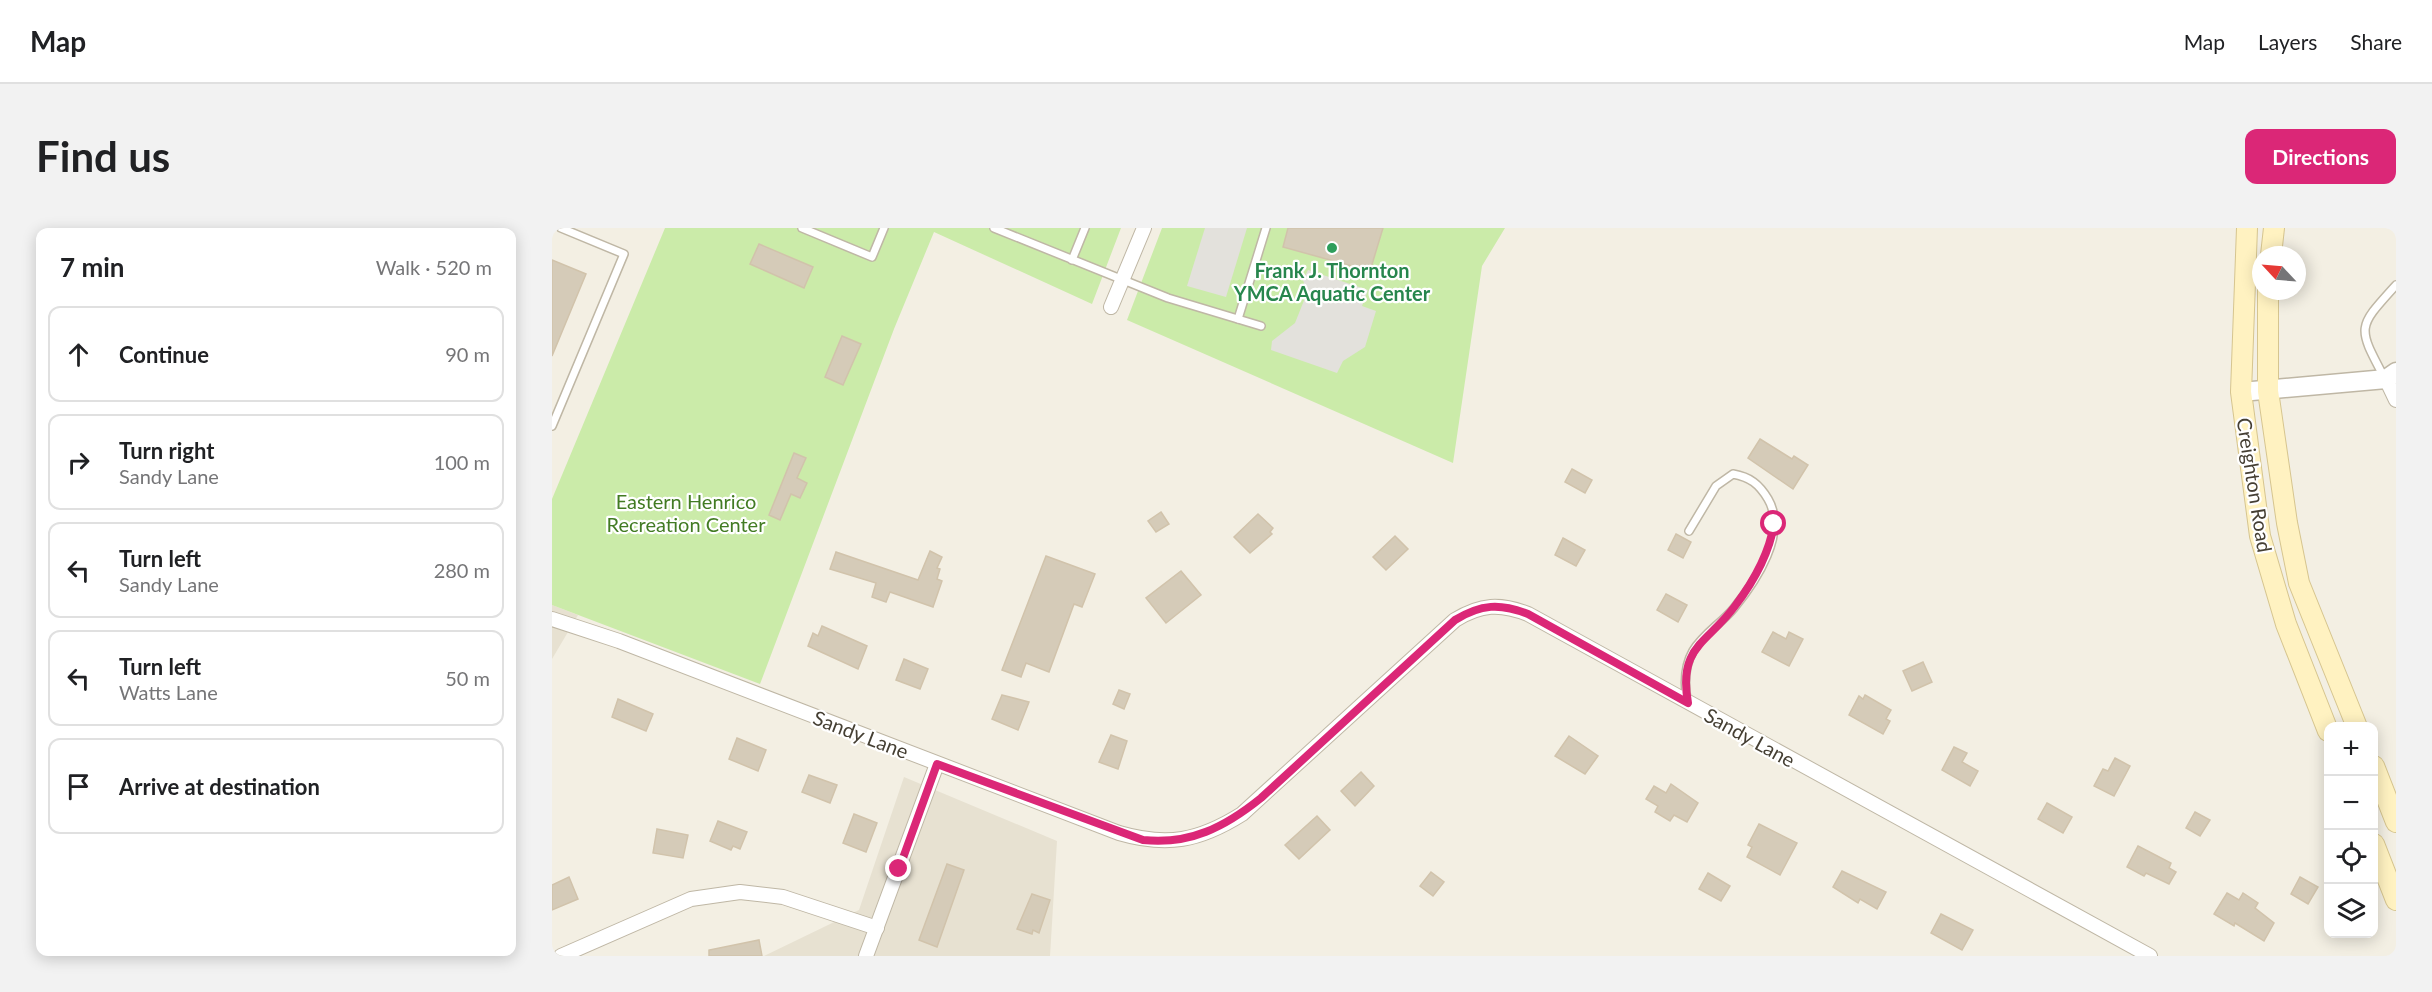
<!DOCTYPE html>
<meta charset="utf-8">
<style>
body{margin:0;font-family:Lato,sans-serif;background:#f2f2f2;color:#202124}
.controls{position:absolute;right:18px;bottom:18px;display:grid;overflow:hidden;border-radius:12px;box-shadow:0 3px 15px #0003}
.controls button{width:54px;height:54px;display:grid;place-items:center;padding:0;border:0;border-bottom:2px solid #e0e0e0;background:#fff;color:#202124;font:30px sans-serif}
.compass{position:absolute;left:1700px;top:18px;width:54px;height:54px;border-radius:50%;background:#fff;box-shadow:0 3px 15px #0003;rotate:296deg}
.stop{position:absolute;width:18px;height:18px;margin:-14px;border:4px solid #db2777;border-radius:50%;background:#fff}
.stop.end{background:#db2777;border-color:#fff;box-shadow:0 2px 6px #0008}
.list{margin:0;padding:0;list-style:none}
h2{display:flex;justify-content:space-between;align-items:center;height:78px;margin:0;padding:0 24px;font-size:26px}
h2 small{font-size:20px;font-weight:400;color:#757577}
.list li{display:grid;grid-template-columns:39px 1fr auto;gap:18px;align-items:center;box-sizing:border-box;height:96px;margin:0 12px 12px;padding:0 12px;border:2px solid #e0e0e0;border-radius:12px}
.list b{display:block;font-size:22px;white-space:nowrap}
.list p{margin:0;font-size:20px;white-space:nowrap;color:#757577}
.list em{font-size:20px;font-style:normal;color:#757577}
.icon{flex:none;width:33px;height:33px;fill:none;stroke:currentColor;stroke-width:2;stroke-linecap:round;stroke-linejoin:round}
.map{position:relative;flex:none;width:1844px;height:728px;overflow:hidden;border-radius:12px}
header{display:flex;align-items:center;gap:36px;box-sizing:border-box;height:84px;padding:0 30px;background:#fff;border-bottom:2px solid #e0e0e0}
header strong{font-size:28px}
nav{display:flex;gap:33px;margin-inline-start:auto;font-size:21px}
.intro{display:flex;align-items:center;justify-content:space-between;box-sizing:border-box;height:144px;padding:0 36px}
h1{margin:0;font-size:42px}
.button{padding:15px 27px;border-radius:12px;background:#db2777;color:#fff;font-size:21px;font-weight:700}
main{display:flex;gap:36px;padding:0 36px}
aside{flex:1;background:#fff;border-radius:12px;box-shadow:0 3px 15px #0003}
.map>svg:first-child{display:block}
.residential{fill:#e7e1d1}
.green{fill:#cbeba9}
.parking{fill:#e3e1dc}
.building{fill:#d5cbb8;stroke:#d1c3ab;stroke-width:1.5}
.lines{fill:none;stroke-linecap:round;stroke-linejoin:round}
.service-casing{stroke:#bfb7a5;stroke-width:10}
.minor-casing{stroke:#bfb7a5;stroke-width:16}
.tertiary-casing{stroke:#bfb7a5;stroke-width:21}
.secondary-casing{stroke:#d6c58f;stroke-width:22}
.service{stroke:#fff;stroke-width:7}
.minor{stroke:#fff;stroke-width:14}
.tertiary{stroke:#fff;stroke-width:18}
.secondary{stroke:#fff2c1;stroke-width:20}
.route{stroke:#db2777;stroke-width:8}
.leisure-dot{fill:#2e9e5b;stroke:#fff;stroke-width:2}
.labels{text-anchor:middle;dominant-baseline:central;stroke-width:4.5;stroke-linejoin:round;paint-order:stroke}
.leisure-label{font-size:20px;font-weight:bold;fill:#27864d;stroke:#fff}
.street-label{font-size:20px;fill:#453f33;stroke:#fff}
.park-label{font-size:20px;fill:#427b23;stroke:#fff}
</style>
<header>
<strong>Map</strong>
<nav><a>Map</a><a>Layers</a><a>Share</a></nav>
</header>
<div class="intro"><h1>Find us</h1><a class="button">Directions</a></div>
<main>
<aside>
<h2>7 min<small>Walk · 520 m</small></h2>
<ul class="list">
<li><svg class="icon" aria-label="ahead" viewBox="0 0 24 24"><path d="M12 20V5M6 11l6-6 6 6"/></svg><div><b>Continue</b></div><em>90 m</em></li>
<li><svg class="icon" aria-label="right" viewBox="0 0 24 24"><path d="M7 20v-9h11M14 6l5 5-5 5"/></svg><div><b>Turn right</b><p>Sandy Lane</p></div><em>100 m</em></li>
<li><svg class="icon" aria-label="left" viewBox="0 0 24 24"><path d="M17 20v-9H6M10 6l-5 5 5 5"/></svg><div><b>Turn left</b><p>Sandy Lane</p></div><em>280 m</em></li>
<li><svg class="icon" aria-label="left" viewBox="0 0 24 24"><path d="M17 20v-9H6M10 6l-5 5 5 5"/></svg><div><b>Turn left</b><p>Watts Lane</p></div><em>50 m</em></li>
<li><svg class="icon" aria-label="arrive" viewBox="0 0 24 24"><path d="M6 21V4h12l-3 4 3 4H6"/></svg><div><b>Arrive at destination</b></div></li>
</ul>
</aside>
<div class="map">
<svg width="1844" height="728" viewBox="0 0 1844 728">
<rect width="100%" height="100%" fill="#f3efe3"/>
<g class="residential">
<path d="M0,377L26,387L0,431Z"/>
<path d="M352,549L505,613L498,728H212L307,682Z"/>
</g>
<g class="green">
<path d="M113,0H569L540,76L382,4L342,101L208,456L0,377V271Z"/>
<path d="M610,0H953L930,38L901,235L575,92Z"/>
</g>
<g class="parking">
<path d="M653,0H695L674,69L635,58Z"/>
<path d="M756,42L816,62L810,78L824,83L813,119L791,133L785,145L719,122L720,113L743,95L755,65L751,52Z"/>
</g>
<g class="building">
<path d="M736,0H831L818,43L731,19Z"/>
<path d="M207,16L261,39L252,60L198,36Z"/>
<path d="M0,32L34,46L0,128Z"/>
<path d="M290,108L309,116L291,157L273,149Z"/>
<path d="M1208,211L1240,231L1242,228L1256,237L1241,261L1196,230Z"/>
<path d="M242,225L254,230L245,250L255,255L248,270L239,266L228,292L217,287Z"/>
<path d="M1020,241L1040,252L1033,265L1013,254Z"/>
<path d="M609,284L617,296L604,304L596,293Z"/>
<path d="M706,286L721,300L718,304L720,306L698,325L682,309Z"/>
<path d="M1124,306L1139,314L1131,330L1116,322Z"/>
<path d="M843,308L856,321L834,342L821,329Z"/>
<path d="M1011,310L1033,322L1024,338L1003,327Z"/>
<path d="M378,323L390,329L385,340L388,341L385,351L390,353L381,379L338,364L334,374L320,369L324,355L278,341L284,324L366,352Z"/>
<path d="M494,328L543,346L530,379L522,376L497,444L474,435L469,449L450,442Z"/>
<path d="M629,343L649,367L614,395L594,370Z"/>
<path d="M1114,366L1135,377L1126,394L1105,382Z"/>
<path d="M270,398L315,418L306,441L256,418L261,405L266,408Z"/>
<path d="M1221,404L1234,411L1237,404L1251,411L1237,438L1210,424Z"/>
<path d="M352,431L376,441L368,461L344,452Z"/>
<path d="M1371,434L1380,454L1360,463L1351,443Z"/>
<path d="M567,462L578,466L572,481L561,476Z"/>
<path d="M450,467L477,474L466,502L440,491Z"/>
<path d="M1313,467L1339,482L1334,491L1338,493L1331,506L1297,487L1307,468L1311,471Z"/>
<path d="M66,471L101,486L94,503L60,489Z"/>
<path d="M559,507L575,513L566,541L547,534Z"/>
<path d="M1017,508L1046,528L1033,546L1003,528Z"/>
<path d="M185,510L214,522L206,543L177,531Z"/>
<path d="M1402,519L1415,525L1410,534L1426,543L1418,558L1390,542Z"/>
<path d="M1563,530L1578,538L1562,568L1542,558L1551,541L1556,543Z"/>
<path d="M809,544L822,558L803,578L789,563Z"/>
<path d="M257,547L285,557L278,575L250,564Z"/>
<path d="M1119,556L1146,575L1135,594L1122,587L1118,593L1103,584L1106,578L1094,571L1102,558L1114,565Z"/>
<path d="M1495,575L1520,589L1511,605L1486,591Z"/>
<path d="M1643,584L1658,592L1648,608L1634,600Z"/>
<path d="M302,586L325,595L314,624L291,615Z"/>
<path d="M765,588L778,602L747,631L733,617Z"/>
<path d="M166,593L195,604L188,621L181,618L179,622L158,613Z"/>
<path d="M1207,596L1245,615L1228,647L1195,629L1200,619L1196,617Z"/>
<path d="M105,601L136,607L131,630L101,625Z"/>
<path d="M1586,618L1619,635L1617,640L1624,644L1617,656L1594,645L1592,648L1575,639Z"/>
<path d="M395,636L412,642L385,719L367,712Z"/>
<path d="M1290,643L1334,664L1325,681L1308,671L1306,675L1281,659Z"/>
<path d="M879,644L892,654L881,668L868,658Z"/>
<path d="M1156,645L1178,658L1169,673L1147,661Z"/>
<path d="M17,649L26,671L0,682V657Z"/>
<path d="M1748,649L1766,659L1756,676L1739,666Z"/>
<path d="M1675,665L1687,672L1691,665L1706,675L1703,680L1722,695L1712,713L1683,695L1682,698L1662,686Z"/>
<path d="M480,666L498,672L487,705L481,702L480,706L465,701Z"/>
<path d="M1389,686L1421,702L1410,722L1379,705Z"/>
<path d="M207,712L210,728H157V722Z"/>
</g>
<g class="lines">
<defs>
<g id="service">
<path d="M250,0L320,29L332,0"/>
<path d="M442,0L616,70L709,98"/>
<path d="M520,32L533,0"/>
<path d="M686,91L714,0"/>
<path d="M1832,149C1805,98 1805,100 1844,57"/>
<path d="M0,198L72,26L9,0"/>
<path d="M1135,472C1132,455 1132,439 1141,423C1151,406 1170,395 1182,380C1204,353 1236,305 1216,271C1207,256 1198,249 1181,246L1164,258L1137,303"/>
</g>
<g id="minor">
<path d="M559,79L592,0"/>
<path d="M1834,151L1844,172"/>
<path d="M0,391L67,413L567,605C615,619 647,613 690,586L903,392C929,376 948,375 976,386L1598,728"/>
<path d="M9,728L139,671L188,664L231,669L325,700"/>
<path d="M314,728L385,536"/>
</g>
<path id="tertiary" d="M1689,164L1834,151L1844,144"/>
<g id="secondary">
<path d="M1695,0L1689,164L1708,308L1734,396L1776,503"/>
<path d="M1719,27L1722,0"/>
<path d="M1716,63V163L1735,295L1747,355L1805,499"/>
<path d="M1822,538L1844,594"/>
<path d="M1822,616L1844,672"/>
</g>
</defs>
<use href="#service" class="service-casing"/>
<use href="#minor" class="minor-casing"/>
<use href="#tertiary" class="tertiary-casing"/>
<use href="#secondary" class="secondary-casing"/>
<use href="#service" class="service"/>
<use href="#minor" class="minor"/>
<use href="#tertiary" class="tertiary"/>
<use href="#secondary" class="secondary"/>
</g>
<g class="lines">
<path class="route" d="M347,641L385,536L591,612C638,617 673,599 709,570L903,392C929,376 948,375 976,386L1136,475C1126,418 1155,416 1183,378C1202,353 1217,327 1222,296"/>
</g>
<circle class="leisure-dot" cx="780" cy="20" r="6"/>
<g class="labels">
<g class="leisure-label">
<text x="780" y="42">Frank J. Thornton<tspan x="780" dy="23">YMCA Aquatic Center</tspan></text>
</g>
<g class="street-label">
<text transform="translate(1703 257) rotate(81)">Creighton Road</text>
<text transform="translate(309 506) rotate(21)">Sandy Lane</text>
<text transform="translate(1198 509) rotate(29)">Sandy Lane</text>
</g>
<g class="park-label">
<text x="134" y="273">Eastern Henrico<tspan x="134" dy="23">Recreation Center</tspan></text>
</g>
</g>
</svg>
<div class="controls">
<button>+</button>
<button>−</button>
<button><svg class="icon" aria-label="locate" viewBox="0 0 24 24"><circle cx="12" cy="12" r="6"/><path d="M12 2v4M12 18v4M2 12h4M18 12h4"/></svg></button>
<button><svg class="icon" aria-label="layers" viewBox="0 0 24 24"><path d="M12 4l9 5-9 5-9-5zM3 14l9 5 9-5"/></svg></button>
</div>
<svg class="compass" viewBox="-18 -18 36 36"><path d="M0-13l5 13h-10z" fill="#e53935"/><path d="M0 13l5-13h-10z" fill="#757577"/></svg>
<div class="stop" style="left:1222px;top:296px"></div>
<div class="stop end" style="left:347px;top:641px"></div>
</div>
</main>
